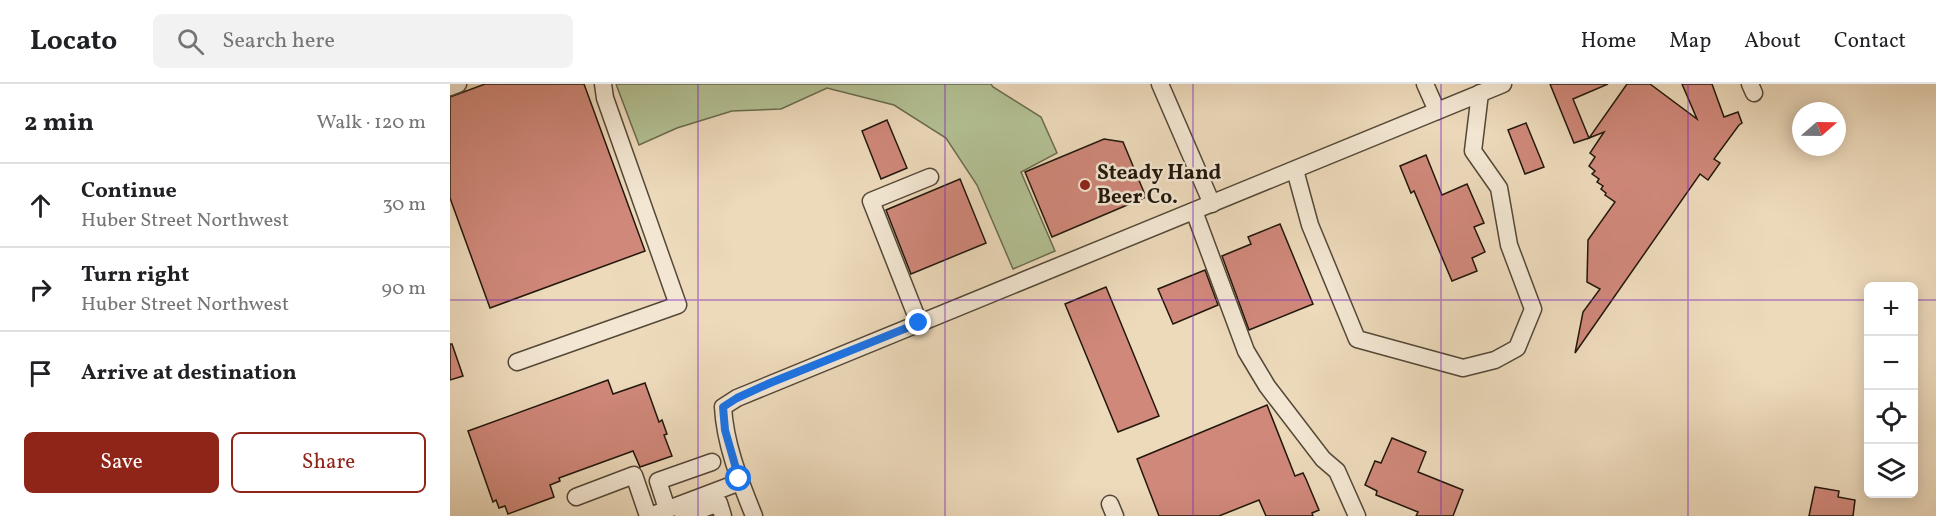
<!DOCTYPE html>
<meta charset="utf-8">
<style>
body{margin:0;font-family:Vollkorn,serif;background:#f2f2f2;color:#202124}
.controls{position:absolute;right:18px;bottom:18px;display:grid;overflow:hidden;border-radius:9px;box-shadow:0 3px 15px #0003}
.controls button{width:54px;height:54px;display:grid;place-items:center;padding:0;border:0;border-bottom:2px solid #e0e0e0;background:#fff;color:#202124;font:30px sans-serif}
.compass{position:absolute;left:1342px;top:18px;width:54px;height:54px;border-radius:50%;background:#fff;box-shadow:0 3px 15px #0003;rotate:70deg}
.stop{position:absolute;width:18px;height:18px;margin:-14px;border:4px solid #1a73e8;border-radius:50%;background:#fff}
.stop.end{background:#1a73e8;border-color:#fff;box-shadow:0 2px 6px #0008}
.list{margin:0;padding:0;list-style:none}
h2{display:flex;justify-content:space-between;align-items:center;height:78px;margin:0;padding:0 24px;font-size:26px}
h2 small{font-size:20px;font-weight:400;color:#757577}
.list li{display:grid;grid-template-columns:39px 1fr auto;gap:18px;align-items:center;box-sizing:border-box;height:84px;padding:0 24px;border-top:2px solid #e0e0e0}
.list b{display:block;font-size:22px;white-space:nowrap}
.list p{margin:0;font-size:20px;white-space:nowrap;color:#757577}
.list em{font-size:20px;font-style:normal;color:#757577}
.actions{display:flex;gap:12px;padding:18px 24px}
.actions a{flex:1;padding:14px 0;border:2px solid #8f2418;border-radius:9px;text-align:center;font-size:21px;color:#8f2418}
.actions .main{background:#8f2418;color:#fff}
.icon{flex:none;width:33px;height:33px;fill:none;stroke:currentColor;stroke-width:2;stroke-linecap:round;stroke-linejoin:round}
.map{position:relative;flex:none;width:1486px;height:432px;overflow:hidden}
header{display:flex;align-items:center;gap:36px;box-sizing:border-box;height:84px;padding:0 30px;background:#fff;border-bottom:2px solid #e0e0e0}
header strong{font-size:28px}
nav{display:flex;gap:33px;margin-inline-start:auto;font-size:21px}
.search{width:420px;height:54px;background:#f2f2f2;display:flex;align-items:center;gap:15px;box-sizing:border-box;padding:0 21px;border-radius:9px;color:#757577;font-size:22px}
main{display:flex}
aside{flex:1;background:#fff}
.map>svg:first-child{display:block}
.green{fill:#b3c194;stroke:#6a6c50;stroke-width:1.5}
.building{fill:#d0887a;stroke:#21170b;stroke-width:1.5}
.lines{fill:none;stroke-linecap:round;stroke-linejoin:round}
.minor-casing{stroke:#544837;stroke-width:19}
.minor{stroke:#f3e7d3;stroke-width:16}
.route{stroke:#1a73e8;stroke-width:8}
.grid{fill:none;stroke:#7b2cbf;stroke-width:1.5;stroke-opacity:0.55}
.poi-dot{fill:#8f2418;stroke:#f3e7d3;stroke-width:2}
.labels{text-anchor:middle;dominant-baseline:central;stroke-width:5;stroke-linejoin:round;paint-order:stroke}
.poi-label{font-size:21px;font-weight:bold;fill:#21170b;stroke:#f3e7d3;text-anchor:start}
</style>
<header>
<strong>Locato</strong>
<div class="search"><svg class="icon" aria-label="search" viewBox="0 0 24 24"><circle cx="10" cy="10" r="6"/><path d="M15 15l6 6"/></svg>Search here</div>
<nav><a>Home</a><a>Map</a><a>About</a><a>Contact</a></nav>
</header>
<main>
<aside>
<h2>2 min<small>Walk · 120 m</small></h2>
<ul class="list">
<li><svg class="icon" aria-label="ahead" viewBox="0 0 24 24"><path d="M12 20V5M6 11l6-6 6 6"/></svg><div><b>Continue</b><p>Huber Street Northwest</p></div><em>30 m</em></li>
<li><svg class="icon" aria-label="right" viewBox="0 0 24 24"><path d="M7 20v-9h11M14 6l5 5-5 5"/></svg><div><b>Turn right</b><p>Huber Street Northwest</p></div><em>90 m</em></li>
<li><svg class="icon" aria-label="arrive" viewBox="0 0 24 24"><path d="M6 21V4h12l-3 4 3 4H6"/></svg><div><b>Arrive at destination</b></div></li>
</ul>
<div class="actions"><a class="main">Save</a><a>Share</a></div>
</aside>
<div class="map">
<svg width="1486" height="432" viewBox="0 0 1486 432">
<rect width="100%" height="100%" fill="#eddabb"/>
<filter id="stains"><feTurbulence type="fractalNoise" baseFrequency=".00333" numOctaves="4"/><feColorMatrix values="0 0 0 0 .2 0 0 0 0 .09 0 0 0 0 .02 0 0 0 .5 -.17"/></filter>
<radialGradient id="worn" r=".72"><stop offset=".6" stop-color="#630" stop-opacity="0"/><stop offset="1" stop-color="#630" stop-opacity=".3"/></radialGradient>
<path class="green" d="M166,0H541L543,3L591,33L607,69L571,88L605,167L563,185L527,101L496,54L444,21L377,4L331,25L282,27L227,44L189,61Z"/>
<g class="building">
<path d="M35,0H134L195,167L40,224L0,114V13Z"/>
<path d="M1100,0H1158L1123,15L1139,54L1124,59Z"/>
<path d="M1177,0H1200L1247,35L1232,0H1262L1274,33L1288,28L1292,39L1289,41L1264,75L1270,79L1258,96L1250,90L1125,269L1133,228L1150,205L1137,198L1138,156L1165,118L1155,111L1156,109L1151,105L1153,102L1147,98L1149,95L1142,90L1145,87L1139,82L1145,73L1140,69L1154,48L1139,54Z"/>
<path d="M437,36L457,84L431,95L412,47Z"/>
<path d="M1076,39L1094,83L1075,90L1058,46Z"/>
<path d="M654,55L673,58L696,113L602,153L575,88Z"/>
<path d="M976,71L992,111L1017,100L1034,139L1024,143L1035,168L1022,174L1027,187L1002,197L964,107L961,109L950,82Z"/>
<path d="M510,95L536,159L461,190L436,126Z"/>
<path d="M830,140L863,220L799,246L772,172L801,160L798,153Z"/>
<path d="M755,186L768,221L723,240L708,205Z"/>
<path d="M656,203L709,332L668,348L615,220Z"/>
<path d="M0,260H2L13,292L0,296Z"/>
<path d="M158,296L163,310L195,299L209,338L212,336L217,350L214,351L222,372L190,383L183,367L109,394L110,397L100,401L104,413L58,430L55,422L49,424L46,416L43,418L18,347Z"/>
<path d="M817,321L845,392L853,389L856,395L869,426L862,429L863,432H816L809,416L769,432H709L687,375Z"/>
<path d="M942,354L976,368L968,388L1013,406L1003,432H966L968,428L926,411L927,407L915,401L925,377L931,379Z"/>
<path d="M1365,403L1389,407L1388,413L1405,416L1403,432H1359Z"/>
</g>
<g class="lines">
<defs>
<g id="minor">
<path d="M710,0L762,120"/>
<path d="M975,0L987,27"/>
<path d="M1300,0L1304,9"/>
<path d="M0,3L8,0"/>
<path d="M845,86L860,141L907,255L1013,284L1045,276L1067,264L1083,225L1059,161L1049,104L1023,67L1030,9"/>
<path d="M744,127L796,267L817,302L873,375L887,387L907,432"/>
<path d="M469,239L421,117L480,93"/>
<path d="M67,278L228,221L155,14L153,0"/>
<path d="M126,413L184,391L198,432"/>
<path d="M660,420L665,432"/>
<path d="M217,425L208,397L262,378"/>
<path d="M200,432L290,398"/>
<path d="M233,432L269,419L273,432"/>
<path d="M304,432C290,397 275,361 273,323L287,314L1053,0"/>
</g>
</defs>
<use href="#minor" class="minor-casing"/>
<use href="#minor" class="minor"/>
</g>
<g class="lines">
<path class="route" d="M289,395L275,346L273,323L287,314L320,299L469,239"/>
</g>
<path class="grid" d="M248,0V432M495,0V432M743,0V432M991,0V432M1238,0V432M0,216H1418M1464,216H1486"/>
<circle class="poi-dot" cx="635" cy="101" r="6"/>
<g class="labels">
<g class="poi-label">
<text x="647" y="89">Steady Hand<tspan x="647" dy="24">Beer Co.</tspan></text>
</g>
</g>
<rect width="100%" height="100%" filter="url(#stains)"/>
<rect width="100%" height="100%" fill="url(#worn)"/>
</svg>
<div class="controls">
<button>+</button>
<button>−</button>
<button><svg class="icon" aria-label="locate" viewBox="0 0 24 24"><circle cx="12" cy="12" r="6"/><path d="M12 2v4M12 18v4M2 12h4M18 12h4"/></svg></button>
<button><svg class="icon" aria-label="layers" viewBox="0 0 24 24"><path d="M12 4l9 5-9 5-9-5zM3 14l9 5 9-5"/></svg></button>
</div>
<svg class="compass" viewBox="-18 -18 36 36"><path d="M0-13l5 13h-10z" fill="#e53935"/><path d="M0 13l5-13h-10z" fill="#757577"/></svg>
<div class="stop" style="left:289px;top:395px"></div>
<div class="stop end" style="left:469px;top:239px"></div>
</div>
</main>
